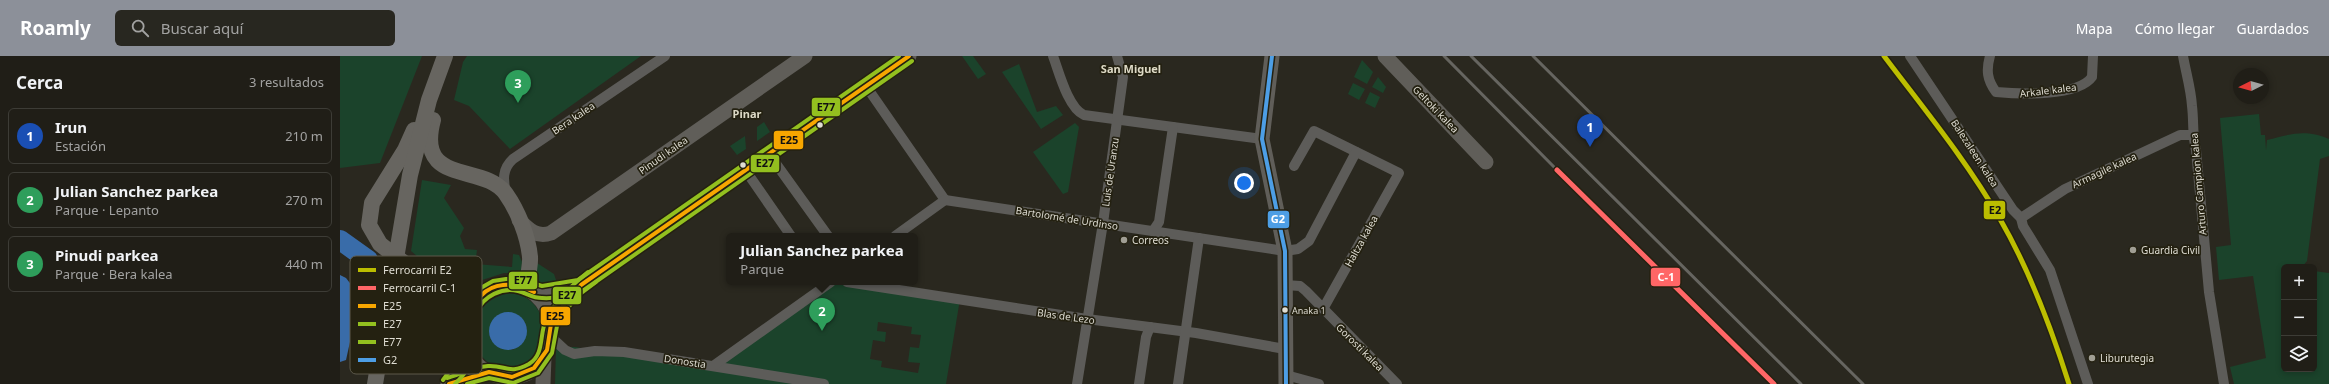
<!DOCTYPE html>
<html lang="es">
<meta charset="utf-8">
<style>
body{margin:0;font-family:"Noto Sans",sans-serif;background:#282720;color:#f1f3f6}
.controls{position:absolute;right:12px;bottom:12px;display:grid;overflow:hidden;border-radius:6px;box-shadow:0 2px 6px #0003}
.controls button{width:36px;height:36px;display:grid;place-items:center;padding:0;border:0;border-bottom:1px solid #3d3c36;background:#201e17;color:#f1f3f6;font:20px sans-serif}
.compass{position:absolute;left:1893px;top:12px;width:36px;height:36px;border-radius:50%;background:#201e17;box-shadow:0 2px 6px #0003;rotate:265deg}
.you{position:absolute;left:904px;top:127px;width:14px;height:14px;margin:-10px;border:3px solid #fff;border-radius:50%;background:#1a73e8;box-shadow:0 0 0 6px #1a73e833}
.badge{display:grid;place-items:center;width:26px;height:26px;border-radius:50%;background:#8c9099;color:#fff;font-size:13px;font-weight:700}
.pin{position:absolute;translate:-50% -33px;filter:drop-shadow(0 1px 2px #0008)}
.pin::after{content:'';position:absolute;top:21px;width:14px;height:12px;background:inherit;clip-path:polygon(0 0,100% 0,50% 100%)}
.popup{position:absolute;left:386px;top:177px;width:192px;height:52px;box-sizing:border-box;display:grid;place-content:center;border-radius:6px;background:#201e17;filter:drop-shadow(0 1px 3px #0005);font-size:13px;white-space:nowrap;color:#a2a2a1}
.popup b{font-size:15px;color:#f1f3f6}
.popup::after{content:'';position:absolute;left:50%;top:100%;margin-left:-8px;border:8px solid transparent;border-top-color:#201e17}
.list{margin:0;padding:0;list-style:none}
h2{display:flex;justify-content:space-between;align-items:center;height:52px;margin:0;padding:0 16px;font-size:17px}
h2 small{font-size:13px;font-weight:400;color:#a2a2a1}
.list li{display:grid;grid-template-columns:26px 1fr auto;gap:12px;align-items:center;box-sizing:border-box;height:56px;margin:0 8px 8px;padding:0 8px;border:1px solid #3d3c36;border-radius:6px}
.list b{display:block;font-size:15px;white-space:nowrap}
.list p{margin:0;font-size:13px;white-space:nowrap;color:#a2a2a1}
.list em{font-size:13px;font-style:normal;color:#a2a2a1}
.icon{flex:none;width:22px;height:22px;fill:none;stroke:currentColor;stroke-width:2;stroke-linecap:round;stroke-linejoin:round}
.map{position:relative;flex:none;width:1989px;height:328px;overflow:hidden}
header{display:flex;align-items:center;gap:24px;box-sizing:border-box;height:56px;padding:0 20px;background:#8c9099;color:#fff}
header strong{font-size:19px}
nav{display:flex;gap:22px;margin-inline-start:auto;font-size:14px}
.search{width:280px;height:36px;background:#282720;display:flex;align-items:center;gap:10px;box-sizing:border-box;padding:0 14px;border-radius:6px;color:#a2a2a1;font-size:15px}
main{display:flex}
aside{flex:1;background:#201e17}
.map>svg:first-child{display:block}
.green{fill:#1b432b;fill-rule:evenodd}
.water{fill:#396ca9}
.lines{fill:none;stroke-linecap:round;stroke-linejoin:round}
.river{stroke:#396ca9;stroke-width:20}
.street{stroke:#5d5c59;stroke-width:10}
.secondary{stroke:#605e59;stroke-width:15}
.primary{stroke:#676560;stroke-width:16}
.rail{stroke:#666560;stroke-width:3}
.bus-1-casing{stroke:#242111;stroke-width:7}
.bus-2-casing{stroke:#242111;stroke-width:7}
.bus-3-casing{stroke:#242111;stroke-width:7}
.bus-4-casing{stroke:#242111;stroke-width:7}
.bus-1{stroke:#f7a600;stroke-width:4}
.bus-2{stroke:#93c01f;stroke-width:4}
.bus-3{stroke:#93c01f;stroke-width:4}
.bus-4{stroke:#4d9ee5;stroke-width:4}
.rail-1-casing{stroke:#242111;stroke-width:8}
.rail-2-casing{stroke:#242111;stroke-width:8}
.rail-1{stroke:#bcbe00;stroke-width:5}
.rail-2{stroke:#f66;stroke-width:5}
.bus-dot{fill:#dfddd3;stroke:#242111;stroke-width:1.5}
.poi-dot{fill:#a09e94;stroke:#242111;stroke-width:1.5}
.labels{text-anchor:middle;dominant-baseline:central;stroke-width:3.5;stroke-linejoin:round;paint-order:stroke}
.bus-label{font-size:9px;fill:#dfddd3;stroke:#242111;text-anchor:start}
.street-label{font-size:10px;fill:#dfddd3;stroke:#242111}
.poi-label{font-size:10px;fill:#dfddd3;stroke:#242111;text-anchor:start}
.neighbourhood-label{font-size:11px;font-weight:bold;fill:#dedac6;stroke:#242111}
.key{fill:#242111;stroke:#5c594b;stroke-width:1}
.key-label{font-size:11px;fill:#dfddd3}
.line-badge{stroke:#242111;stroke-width:1.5}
.badge-label{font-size:11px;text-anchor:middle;font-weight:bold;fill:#fff}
.pale-badge-label{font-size:11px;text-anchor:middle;font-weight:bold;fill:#111}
</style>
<header>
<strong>Roamly</strong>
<div class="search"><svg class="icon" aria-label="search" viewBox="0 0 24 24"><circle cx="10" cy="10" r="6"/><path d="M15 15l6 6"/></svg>Buscar aquí</div>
<nav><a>Mapa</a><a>Cómo llegar</a><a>Guardados</a></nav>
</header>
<main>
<aside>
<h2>Cerca<small>3 resultados</small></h2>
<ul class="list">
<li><span class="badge" style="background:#1a4fb4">1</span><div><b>Irun</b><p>Estación</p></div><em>210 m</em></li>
<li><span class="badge" style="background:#2e9e5b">2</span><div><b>Julian Sanchez parkea</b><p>Parque · Lepanto</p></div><em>270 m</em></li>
<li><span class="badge" style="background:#2e9e5b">3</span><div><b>Pinudi parkea</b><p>Parque · Bera kalea</p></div><em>440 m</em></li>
</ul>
</aside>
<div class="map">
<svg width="1989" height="328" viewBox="0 0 1989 328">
<rect width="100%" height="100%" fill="#2a281f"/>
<g class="green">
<path d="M0,0H82L40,107L0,112Z"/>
<path d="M127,0H301L170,93L129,50L114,44L123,6Z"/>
<path d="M622,0H633L646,18L638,23Z"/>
<path d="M1022,4L1033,16L1027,28L1014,21Z"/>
<path d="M679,8L697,56L716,50L723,59L701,73L662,16Z"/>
<path d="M1038,21L1046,31L1043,37L1032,31Z"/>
<path d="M1013,27L1025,33L1019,44L1008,38Z"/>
<path d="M1030,36L1040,41L1035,52L1025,47Z"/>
<path d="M1919,58L1921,79H1925L1926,94L1927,84C1951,78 1965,73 1989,83V100L1980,103L1967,205L1962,211H1944V313H1974V215L1989,217V328H1894L1890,311L1926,302L1913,220L1879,224L1876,191L1891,189L1880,62Z"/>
<path d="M424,66L430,76L417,85V71Z"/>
<path d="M735,67L739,71L728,136L723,138L693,96Z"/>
<path d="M405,80L406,93L397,99L390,90Z"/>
<path d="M82,124L111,129L104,142L124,172L120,180L125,193L137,194L135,208L172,211L173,198L179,199L182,206L181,218L164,217L139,225L124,240L71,195Z"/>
<path d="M197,207L214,218L216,224L228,223L230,228C216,230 207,234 197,223Z"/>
<path d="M491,226H507L620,243L606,328H484L373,310ZM538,266L572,271L571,278L581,279L579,292L570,291L568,306L580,307L578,317L541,311L542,305L530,303L533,284L545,286L546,276L537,275Z"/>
<path d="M169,237C221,241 210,321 160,312C150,309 142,303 137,293C123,267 143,242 169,237ZM185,266L187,273L178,291L172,294L151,284L149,277Z"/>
<path d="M216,291H235L467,328H215Z"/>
</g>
<g class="water">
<path d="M0,219L6,222L20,240L6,304L0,306Z"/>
<circle cx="168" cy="275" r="19"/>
</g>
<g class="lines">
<path class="river" d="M0,184L28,204"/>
<g class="street">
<path d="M713,0C719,16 728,52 744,59L922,83"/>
<path d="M1570,0L1673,154L1681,162L1683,170L1710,214L1748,328"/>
<path d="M1650,0C1646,14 1647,24 1656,36C1678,38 1738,41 1752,21L1753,0"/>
<path d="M1843,0C1846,17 1851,33 1852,50C1854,66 1852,79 1856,94L1869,236L1884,328"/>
<path d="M526,30L605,144"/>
<path d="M429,98L488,180"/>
<path d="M954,110L974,75L1059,117L983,253"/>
<path d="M406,115L451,180"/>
<path d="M166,137C163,124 162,113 173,103L325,0"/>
<path d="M605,144L945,195L958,193L969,185L1016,96"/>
<path d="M1681,162L1725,133L1840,79H1852"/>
<path d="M813,175L819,166L833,71"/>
<path d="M555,180L605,144"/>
<path d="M507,226L747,263L856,277L945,293"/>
<path d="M945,229L960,230L966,235L1057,328"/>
<path d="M211,281L225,294L234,298L255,295L284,296L484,328"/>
<path d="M373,310L491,226"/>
<path d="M946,319L979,328"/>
<path d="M737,328L763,167L783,21L777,0"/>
<path d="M799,328L806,281L810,271"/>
<path d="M838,328L859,182"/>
</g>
<g class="secondary">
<path d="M932,0L922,83L945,195L946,328"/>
<path d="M1045,0L1146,106"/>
<path d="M179,164C189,174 197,182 211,177L465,0"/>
<path d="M168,228C231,233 221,327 164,321C110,315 113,237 168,228Z"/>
<path d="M194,236L218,235L240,229"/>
<path d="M211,268L224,247L241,229L569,0"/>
<path d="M108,327L118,314L128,294"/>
<path d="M109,328L125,321L149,316"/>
<path d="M203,328L204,301"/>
</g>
<g class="primary">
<path d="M93,64C75,131 144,106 166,138C178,155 188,180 190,201C191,212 185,223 190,234"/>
<path d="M74,74L65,94L32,147L29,169L40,188L97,233L113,250L126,269"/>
<path d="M35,328L70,119L89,44L105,0"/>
</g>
<g class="rail">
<path d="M1104,0L1217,114"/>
<path d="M1131,0L1461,328"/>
<path d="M1193,0L1523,328"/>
</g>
<defs>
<g id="bus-1">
<path d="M128,294C122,249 147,213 194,236"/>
<path d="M109,328L149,316L172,321L194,312L207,294L211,268L217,257L241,229L569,0"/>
</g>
<g id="bus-2">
<path d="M115,328C124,319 134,307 134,293C135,278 128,271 137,255C144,240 162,231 178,235C187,237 192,242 202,242C216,243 231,239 244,234L572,5"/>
<path d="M127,328L149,322L173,327L198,317L212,297L217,270L222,260L236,241L256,226"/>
</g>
<g id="bus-3">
<path d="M107,322C120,318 134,311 148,310C166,309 169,319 189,308C205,298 199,278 206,264C216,244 231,230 248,216"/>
<path d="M103,324L120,301L122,293L119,277L121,261L128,246L139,233L153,225L166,223H179L202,230L238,224L559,0"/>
</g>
<path id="bus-4" d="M932,0L922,83L945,195L946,328"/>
</defs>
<use href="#bus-1" class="bus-1-casing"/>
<use href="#bus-2" class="bus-2-casing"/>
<use href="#bus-3" class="bus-3-casing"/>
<use href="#bus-4" class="bus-4-casing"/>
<use href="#bus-1" class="bus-1"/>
<use href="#bus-2" class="bus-2"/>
<use href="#bus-3" class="bus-3"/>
<use href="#bus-4" class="bus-4"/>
<defs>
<path id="rail-1" d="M1544,0C1584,53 1627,105 1660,163C1690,215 1711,271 1729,328"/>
<path id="rail-2" d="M1217,114L1434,328"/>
</defs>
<use href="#rail-1" class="rail-1-casing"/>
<use href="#rail-2" class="rail-2-casing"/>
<use href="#rail-1" class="rail-1"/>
<use href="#rail-2" class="rail-2"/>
</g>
<g class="bus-dot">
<circle cx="480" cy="69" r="3.5"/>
<circle cx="403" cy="109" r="3.5"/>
<circle cx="945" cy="254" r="3.5"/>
</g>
<g class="poi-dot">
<circle cx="784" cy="184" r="4"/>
<circle cx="1793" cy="194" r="4"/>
<circle cx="1752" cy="302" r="4"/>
</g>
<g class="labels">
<g class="bus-label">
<text x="952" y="254">Anaka 1</text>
</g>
<g class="street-label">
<text transform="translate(1708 34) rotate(-7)">Arkale kalea</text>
<text transform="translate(1096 53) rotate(46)">Geltoki kalea</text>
<text transform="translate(233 62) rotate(-34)">Bera kalea</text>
<text transform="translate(1635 97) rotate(57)">Balezaleen kalea</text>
<text transform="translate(323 99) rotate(-35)">Pinudi kalea</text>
<text transform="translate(1764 114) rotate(-25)">Armagile kalea</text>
<text transform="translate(770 116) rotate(-82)">Luis de Uranzu</text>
<text transform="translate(1858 128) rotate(-95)">Arturo Campion kalea</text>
<text transform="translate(727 162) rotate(9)">Bartolomé de Urdinso</text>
<text transform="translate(1021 185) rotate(-61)">Haltza kalea</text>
<text transform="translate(726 260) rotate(8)">Blas de Lezo</text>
<text transform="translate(1020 291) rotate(45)">Gorosti kalea</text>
<text transform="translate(345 305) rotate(9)">Donostia</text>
</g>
<g class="poi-label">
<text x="792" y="184">Correos</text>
<text x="1801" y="194">Guardia Civil</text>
<text x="1760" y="302">Liburutegia</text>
</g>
<g class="neighbourhood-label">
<text x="791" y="12">San Miguel</text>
<text x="407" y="57">Pinar</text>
</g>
</g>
<rect x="10" y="200" width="132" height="118" rx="6" class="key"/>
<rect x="18" y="212" width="18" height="4" fill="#bcbe00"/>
<rect x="18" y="230" width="18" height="4" fill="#f66"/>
<rect x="18" y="248" width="18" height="4" fill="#f7a600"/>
<rect x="18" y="266" width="18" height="4" fill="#93c01f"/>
<rect x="18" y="284" width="18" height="4" fill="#93c01f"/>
<rect x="18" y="302" width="18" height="4" fill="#4d9ee5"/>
<g class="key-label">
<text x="43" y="218">Ferrocarril E2</text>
<text x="43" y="236">Ferrocarril C-1</text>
<text x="43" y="254">E25</text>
<text x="43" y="272">E27</text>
<text x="43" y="290">E77</text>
<text x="43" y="308">G2</text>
</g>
<g class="line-badge">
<rect x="471" y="41" width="30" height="20" rx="4" fill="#93c01f"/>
<rect x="433" y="74" width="31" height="20" rx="4" fill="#f7a600"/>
<rect x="410" y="98" width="30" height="19" rx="4" fill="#93c01f"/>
<rect x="1643" y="144" width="23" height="20" rx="4" fill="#bcbe00"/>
<rect x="927" y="154" width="23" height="19" rx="4" fill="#4d9ee5"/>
<rect x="1310" y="211" width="31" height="20" rx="4" fill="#f66"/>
<rect x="168" y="215" width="30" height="19" rx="4" fill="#93c01f"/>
<rect x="212" y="230" width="30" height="19" rx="4" fill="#93c01f"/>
<rect x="200" y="250" width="31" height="20" rx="4" fill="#f7a600"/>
</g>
<g class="badge-label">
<text x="938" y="167">G2</text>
<text x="1326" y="225">C-1</text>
</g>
<g class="pale-badge-label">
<text x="486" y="55">E77</text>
<text x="449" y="88">E25</text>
<text x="425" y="111">E27</text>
<text x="1655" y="158">E2</text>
<text x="183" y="228">E77</text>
<text x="227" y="243">E27</text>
<text x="215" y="264">E25</text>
</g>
</svg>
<div class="controls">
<button>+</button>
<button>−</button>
<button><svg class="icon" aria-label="layers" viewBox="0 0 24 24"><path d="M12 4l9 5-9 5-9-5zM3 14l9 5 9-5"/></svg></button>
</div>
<svg class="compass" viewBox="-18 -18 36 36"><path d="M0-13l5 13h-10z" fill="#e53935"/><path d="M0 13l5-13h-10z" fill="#a2a2a1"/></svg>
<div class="you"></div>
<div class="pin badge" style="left:1250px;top:91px;background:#1a4fb4">1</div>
<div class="pin badge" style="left:482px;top:275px;background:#2e9e5b">2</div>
<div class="popup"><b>Julian Sanchez parkea</b>Parque</div>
<div class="pin badge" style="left:178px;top:47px;background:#2e9e5b">3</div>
</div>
</main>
